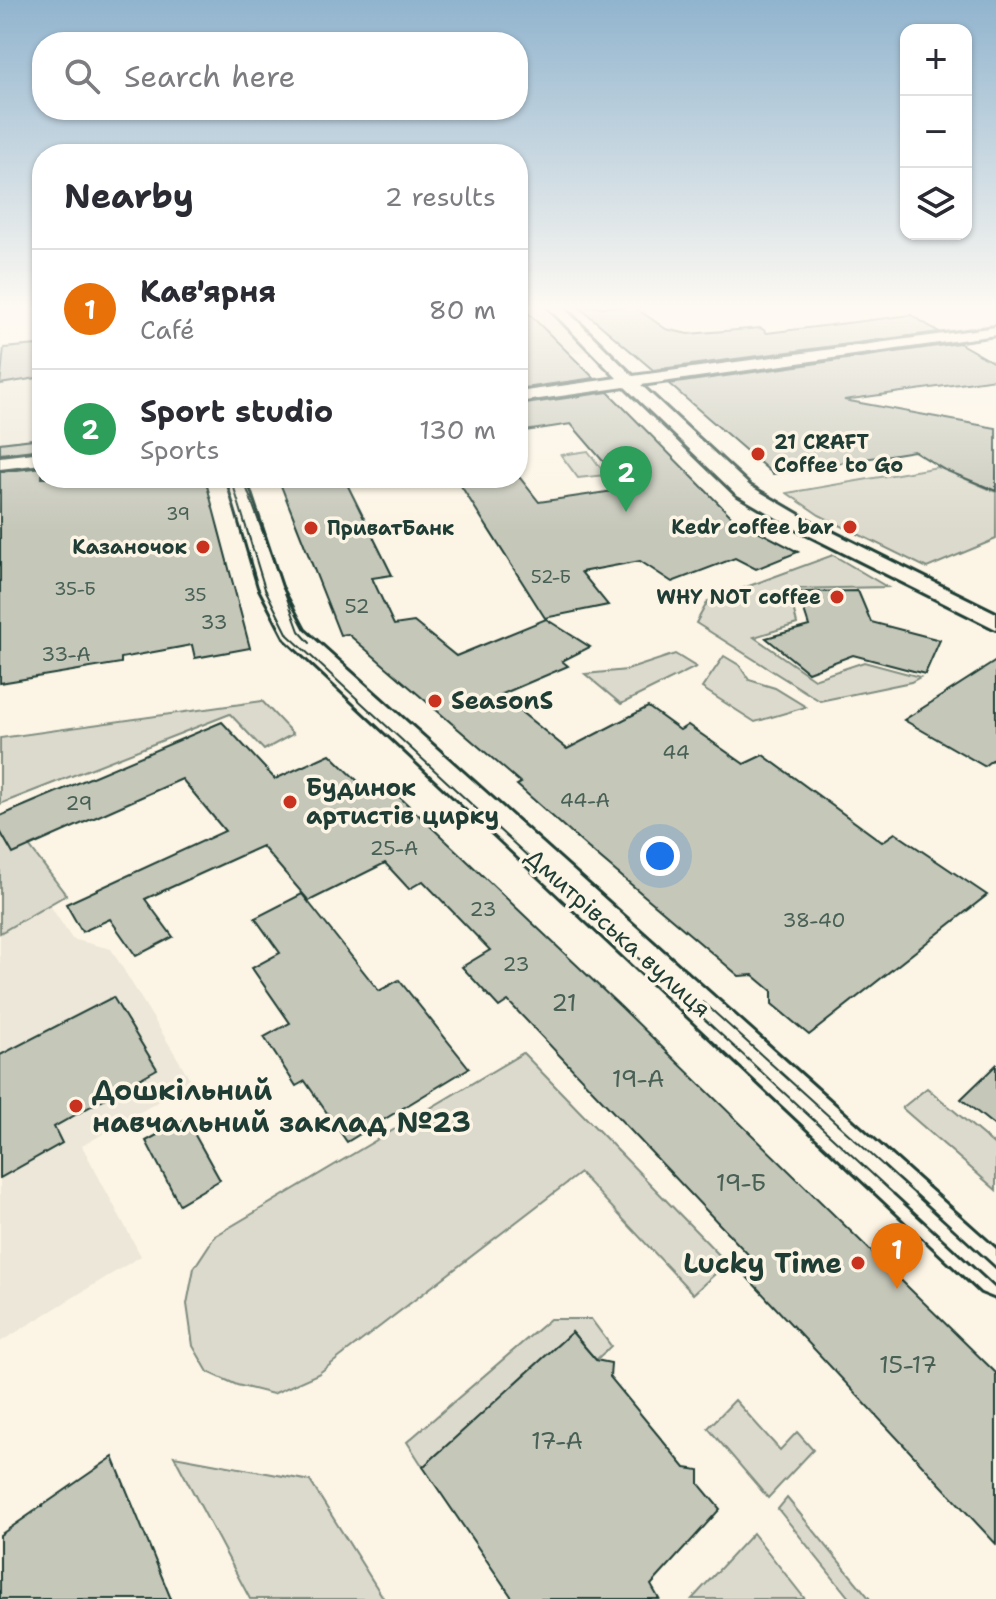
<!DOCTYPE html>
<meta charset="utf-8">
<style>
body{margin:0;font-family:"Shantell Sans",sans-serif;background:#f7f7f7;color:#2b2b33}
.controls{position:absolute;right:24px;top:24px;display:grid;overflow:hidden;border-radius:16px;box-shadow:0 2px 6px #0004}
.controls button{width:72px;height:72px;display:grid;place-items:center;padding:0;border:0;border-bottom:2px solid #e1e1e2;background:#fff;color:#2b2b33;font:40px sans-serif}
.you{position:absolute;left:660px;top:856px;width:28px;height:28px;margin:-20px;border:6px solid #fff;border-radius:50%;background:#1a73e8;box-shadow:0 0 0 12px #1a73e833}
.badge{display:grid;place-items:center;width:52px;height:52px;border-radius:50%;background:#2563eb;color:#fff;font-size:26px;font-weight:700}
.pin{position:absolute;translate:-50% -66px;filter:drop-shadow(0 2px 4px #0008)}
.pin::after{content:'';position:absolute;top:42px;width:28px;height:24px;background:inherit;clip-path:polygon(0 0,100% 0,50% 100%)}
.list{margin:0;padding:0;list-style:none}
h2{display:flex;justify-content:space-between;align-items:center;height:104px;margin:0;padding:0 32px;font-size:34px}
h2 small{font-size:26px;font-weight:400;color:#7c7c81}
.list li{display:grid;grid-template-columns:52px 1fr auto;gap:24px;align-items:center;box-sizing:border-box;height:120px;padding:0 32px;border-top:2px solid #e1e1e2}
.list b{display:block;font-size:30px;white-space:nowrap}
.list p{margin:0;font-size:26px;white-space:nowrap;color:#7c7c81}
.list em{font-size:26px;font-style:normal;color:#7c7c81}
.icon{flex:none;width:44px;height:44px;fill:none;stroke:currentColor;stroke-width:2;stroke-linecap:round;stroke-linejoin:round}
.map{position:relative;flex:none;width:996px;height:1599px;overflow:hidden}
.search{position:absolute;background:#fff;box-shadow:0 2px 6px #0004;left:32px;top:32px;width:496px;height:88px;display:flex;align-items:center;gap:20px;box-sizing:border-box;padding:0 28px;border-radius:32px;color:#7c7c81;font-size:30px}
.panel{position:absolute;background:#fff;box-shadow:0 2px 6px #0004;left:32px;top:144px;width:496px;height:344px;border-radius:32px}
.map>svg:first-child{display:block}
.built{fill:#ece7d8}
.green{fill:#dcdacc;stroke:#7e8c80;stroke-width:2}
.building{fill:#c5c7b9;stroke:#1f3d34;stroke-width:2}
.lines{fill:none;stroke-linecap:round;stroke-linejoin:round}
.street-casing{stroke:#1f3d34;stroke-width:6}
.street{fill:#fcf5e5;fill-rule:evenodd}
.tram-far1{stroke:#1f3d34;stroke-width:2}
.tram{stroke:#1f3d34;stroke-width:3}
.poi-dot{fill:#c8321e;stroke:#fcf5e5;stroke-width:3}
.labels{text-anchor:middle;dominant-baseline:central;stroke-width:7;stroke-linejoin:round;paint-order:stroke}
.far-number-label{font-size:18px;fill:#486055}
.far-poi-label{font-size:20px;font-weight:bold;fill:#1f3d34;stroke:#fcf5e5;text-anchor:end}
.number-label{font-size:20px;fill:#486055}
.poi-label{font-size:24px;font-weight:bold;fill:#1f3d34;stroke:#fcf5e5;text-anchor:start}
.street-label{font-size:24px;fill:#1f3d34;stroke:#fcf5e5}
.near-number-label{font-size:24px;fill:#486055}
.near-poi-label{font-size:28px;font-weight:bold;fill:#1f3d34;stroke:#fcf5e5;text-anchor:start}
</style>
<div class="map">
<svg width="996" height="1599" viewBox="0 0 996 1599">
<rect width="100%" height="100%" fill="#fcf5e5"/>
<filter id="ink" filterUnits="userSpaceOnUse"><feTurbulence type="fractalNoise" baseFrequency=".0125" numOctaves="2"/><feDisplacementMap in="SourceGraphic" scale="16" xChannelSelector="R" yChannelSelector="G"/><feConvolveMatrix kernelMatrix="1 2 1 2 8 2 1 2 1" color-interpolation-filters="sRGB"/></filter>
<g filter="url(#ink)">
<g class="built">
<path d="M518,307H545L593,351L518,360Z"/>
<path d="M42,344V452L0,457V349Z"/>
<path d="M38,887L72,939L111,949L192,1082L82,1146L141,1256L0,1342V905Z"/>
</g>
<g class="green">
<path d="M588,451L606,475L578,478L561,455Z"/>
<path d="M938,467L996,492V539L927,568L819,515L787,493Z"/>
<path d="M833,555L887,587L789,589L797,624L754,637L814,679L864,662L920,677L911,682L820,701L696,623L708,601Z"/>
<path d="M675,654L696,667L621,704L585,674L627,670Z"/>
<path d="M724,656L739,665L749,680L775,688L806,707L755,722L702,688Z"/>
<path d="M262,701L293,734L264,750L230,714L0,804V738Z"/>
<path d="M0,831L13,853L29,846L66,895L0,933Z"/>
<path d="M523,1053L727,1263L693,1294L580,1173L318,1374L273,1394L237,1385L208,1372L193,1346L187,1304L194,1268L215,1236Z"/>
<path d="M927,1088L996,1146V1190L902,1108Z"/>
<path d="M550,1319H591L611,1346L596,1360L572,1332L423,1467L407,1442Z"/>
<path d="M735,1400L780,1450L797,1432L813,1450L768,1498L708,1428Z"/>
<path d="M174,1456L310,1481L384,1599H250Z"/>
<path d="M787,1498L870,1599H850L778,1509Z"/>
<path d="M753,1533L805,1599H692Z"/>
</g>
<g class="building">
<path d="M518,307H522L594,378L518,389Z"/>
<path d="M579,307H634L666,329L688,334L761,328L767,333L911,315L939,332L653,370Z"/>
<path d="M959,343L996,364V379L844,400L996,428V491L943,469L914,451L773,474L669,384Z"/>
<path d="M37,345V378L0,384L4,348Z"/>
<path d="M608,392L733,518L798,552L756,569L735,558L672,582L640,561L581,572L608,605L545,618L456,478H520L539,502L627,489L571,424L518,432V405Z"/>
<path d="M42,438V449L0,454V443Z"/>
<path d="M42,467V478H205L250,648L195,658L192,645L121,658V663L0,683V472Z"/>
<path d="M278,478H344L392,575L372,578L394,625L414,622L456,656L546,619L590,647L562,661L568,666L500,695L567,749L648,707L680,730L688,725L744,764L763,755L882,842L895,833L987,895L809,1035L772,1004V991L753,975L739,976L588,848L517,785L521,783L348,634L340,635Z"/>
<path d="M858,591L871,622L940,640L925,674L853,655L808,672L766,638L809,626L798,592Z"/>
<path d="M996,661V757L984,766L904,720Z"/>
<path d="M222,722L275,779L330,754L371,794L388,786L620,1006L996,1373V1544L747,1277L759,1266L508,1001L499,1007L462,967L490,950L423,881L409,889L385,863L309,901L262,846L145,899L173,937L136,956L110,919L82,932L66,904L225,831L182,779L13,854L0,831V816Z"/>
<path d="M302,894L379,991L399,980L469,1068L347,1142L305,1081L296,1086L264,1037L290,1023L252,968L280,953L255,918Z"/>
<path d="M113,997L157,1069L54,1127L62,1143L0,1178V1055Z"/>
<path d="M996,1065V1127L961,1099Z"/>
<path d="M186,1119L220,1180L179,1204L146,1141Z"/>
<path d="M572,1332L596,1360L611,1363L610,1377L685,1468L699,1470V1484L720,1509L651,1585L659,1599H513L423,1467Z"/>
<path d="M113,1457L171,1599H0V1535Z"/>
</g>
<g class="lines">
<defs>
<g id="street">
<path d="M548,307H563L633,376L996,327V335L641,385L750,486L808,520L996,613V629L794,528L736,494L625,387L518,402V392L617,378Z"/>
<path d="M42,452V464L0,469V457Z"/>
<path d="M227,478H245L281,587L304,630L996,1249V1298L981,1292L286,639L259,587Z"/>
</g>
</defs>
<use href="#street" class="street-casing"/>
<use href="#street" class="street"/>
<g class="tram-far1">
<path d="M231,478L265,589L288,635L896,1196"/>
<path d="M243,478L299,631L310,643"/>
<path d="M703,1002L917,1196"/>
</g>
<g class="tram">
<path d="M894,1194L996,1288"/>
<path d="M915,1194L996,1268"/>
</g>
</g>
</g>
<linearGradient id="sky" x2="0" y2="1"><stop stop-color="#91b4ce"/><stop offset="0.58" stop-color="#fefaf3"/><stop offset="1" stop-color="#fefaf3" stop-opacity="0"/></linearGradient>
<rect width="996" height="531" fill="url(#sky)"/>
<g class="poi-dot">
<circle cx="758" cy="454" r="8"/>
<circle cx="850" cy="527" r="8"/>
<circle cx="311" cy="528" r="8"/>
<circle cx="203" cy="547" r="8"/>
<circle cx="837" cy="597" r="8"/>
<circle cx="435" cy="701" r="8"/>
<circle cx="290" cy="802" r="8"/>
<circle cx="76" cy="1106" r="8"/>
<circle cx="858" cy="1263" r="8"/>
</g>
<g class="labels">
<g class="far-number-label">
<text x="178" y="514">39</text>
<text x="551" y="577">52-Б</text>
<text x="75" y="589">35-Б</text>
<text x="195" y="595">35</text>
</g>
<g class="far-poi-label">
<text x="774" y="442" text-anchor="start">21 CRAFT<tspan x="774" dy="23">Coffee to Go</tspan></text>
<text x="834" y="527">Kedr coffee bar</text>
<text x="327" y="528" text-anchor="start">ПриватБанк</text>
<text x="187" y="547">Казаночок</text>
<text x="821" y="597">WHY NOT coffee</text>
</g>
<g class="number-label">
<text x="357" y="606">52</text>
<text x="214" y="622">33</text>
<text x="66" y="654">33-А</text>
<text x="676" y="752">44</text>
<text x="585" y="800">44-А</text>
<text x="79" y="803">29</text>
<text x="394" y="848">25-А</text>
<text x="483" y="909">23</text>
<text x="814" y="920">38-40</text>
<text x="516" y="964">23</text>
</g>
<g class="poi-label">
<text x="451" y="701">SeasonS</text>
<text x="306" y="788">Будинок<tspan x="306" dy="28">артистів цирку</tspan></text>
</g>
<g class="street-label">
<text transform="translate(618 933) rotate(42)">Дмитрівська вулиця</text>
</g>
<g class="near-number-label">
<text x="564" y="1003">21</text>
<text x="638" y="1079">19-А</text>
<text x="741" y="1183">19-Б</text>
<text x="908" y="1365">15-17</text>
<text x="557" y="1441">17-А</text>
</g>
<g class="near-poi-label">
<text x="92" y="1090">Дошкільний<tspan x="92" dy="32">навчальний заклад №23</tspan></text>
<text x="842" y="1263" text-anchor="end">Lucky Time</text>
</g>
</g>
</svg>
<div class="controls">
<button>+</button>
<button>−</button>
<button><svg class="icon" aria-label="layers" viewBox="0 0 24 24"><path d="M12 4l9 5-9 5-9-5zM3 14l9 5 9-5"/></svg></button>
</div>
<div class="you"></div>
<div class="pin badge" style="left:897px;top:1289px;background:#e8710a">1</div>
<div class="pin badge" style="left:626px;top:512px;background:#2e9e5b">2</div>
<div class="search"><svg class="icon" aria-label="search" viewBox="0 0 24 24"><circle cx="10" cy="10" r="6"/><path d="M15 15l6 6"/></svg>Search here</div>
<section class="panel">
<h2>Nearby<small>2 results</small></h2>
<ul class="list">
<li><span class="badge" style="background:#e8710a">1</span><div><b>Кав'ярня</b><p>Café</p></div><em>80 m</em></li>
<li><span class="badge" style="background:#2e9e5b">2</span><div><b>Sport studio</b><p>Sports</p></div><em>130 m</em></li>
</ul>
</section>
</div>
